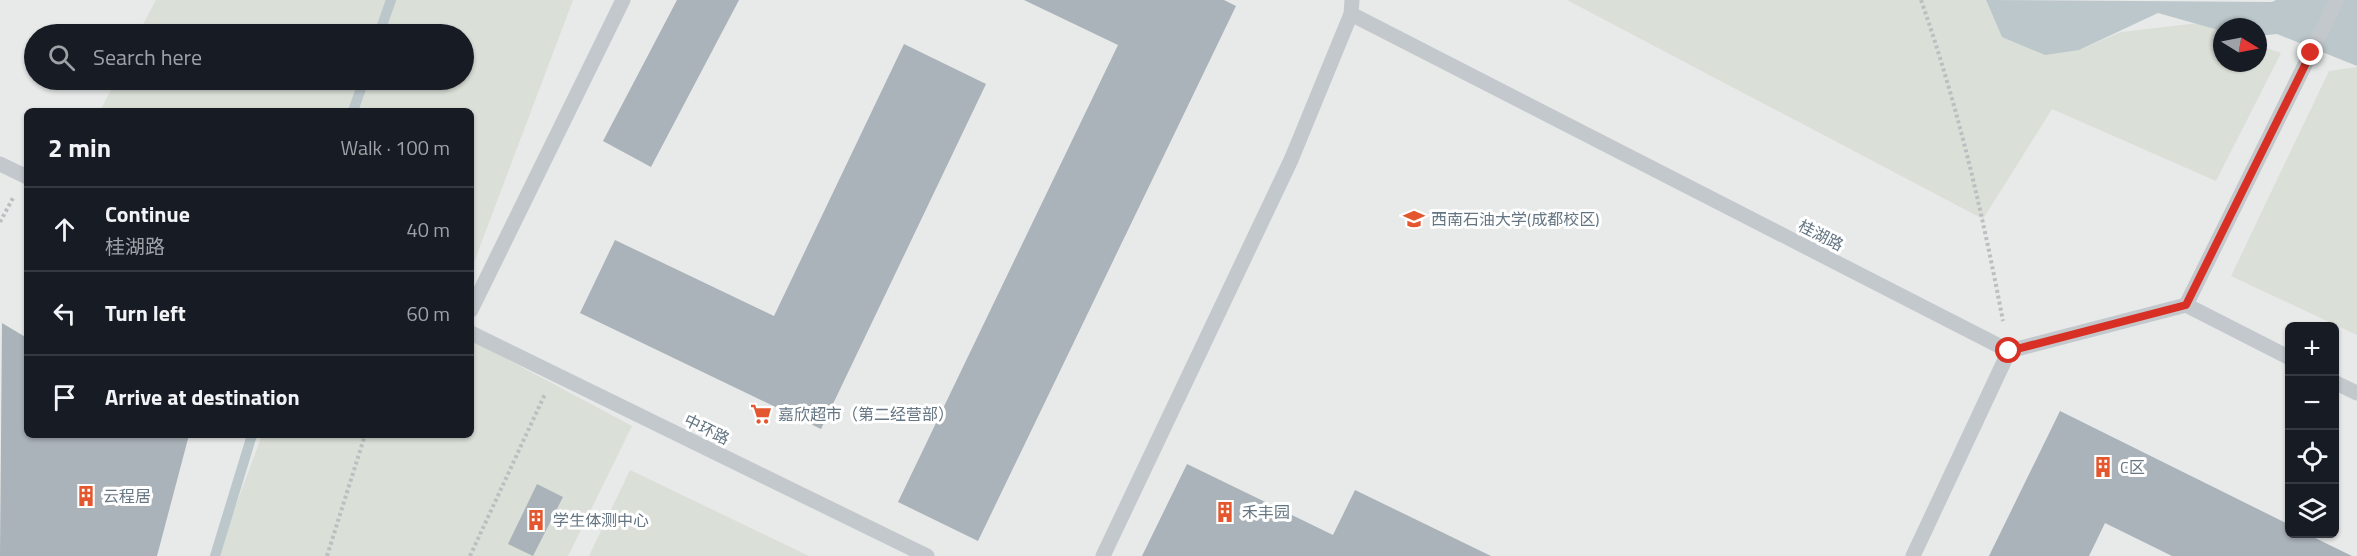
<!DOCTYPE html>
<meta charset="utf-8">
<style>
body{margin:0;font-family:"Titillium Web","Noto Sans SC",sans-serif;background:#20242c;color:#f1f3f6}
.controls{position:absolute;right:18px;bottom:18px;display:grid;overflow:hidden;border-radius:9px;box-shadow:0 2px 4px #0004}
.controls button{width:54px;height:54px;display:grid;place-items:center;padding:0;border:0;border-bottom:2px solid #363941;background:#171b24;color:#f1f3f6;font:30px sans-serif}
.compass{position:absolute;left:2213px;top:18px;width:54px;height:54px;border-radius:50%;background:#171b24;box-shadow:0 2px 4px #0004;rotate:100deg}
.stop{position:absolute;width:18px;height:18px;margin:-14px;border:4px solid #d93025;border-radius:50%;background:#fff}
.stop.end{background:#d93025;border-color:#fff;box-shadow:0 2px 6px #0008}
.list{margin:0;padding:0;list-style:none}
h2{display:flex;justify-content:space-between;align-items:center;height:78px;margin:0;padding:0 24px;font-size:26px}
h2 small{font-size:20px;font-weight:400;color:#9ea1a6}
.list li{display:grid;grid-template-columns:39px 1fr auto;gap:18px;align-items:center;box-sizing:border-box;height:84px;padding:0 24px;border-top:2px solid #363941}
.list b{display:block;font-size:22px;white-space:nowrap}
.list p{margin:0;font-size:20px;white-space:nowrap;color:#9ea1a6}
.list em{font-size:20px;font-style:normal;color:#9ea1a6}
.icon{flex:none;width:33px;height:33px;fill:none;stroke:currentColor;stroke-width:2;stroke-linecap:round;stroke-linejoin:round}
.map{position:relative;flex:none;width:2357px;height:556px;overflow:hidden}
.search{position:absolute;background:#171b24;box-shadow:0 2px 4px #0004;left:24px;top:24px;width:450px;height:66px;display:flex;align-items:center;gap:15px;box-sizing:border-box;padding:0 21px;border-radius:33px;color:#9ea1a6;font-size:22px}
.panel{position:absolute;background:#171b24;box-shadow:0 2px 4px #0004;left:24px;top:108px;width:450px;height:330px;border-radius:9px}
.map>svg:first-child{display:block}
.built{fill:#e8e9e9;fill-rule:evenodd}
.green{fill:#dadfd7}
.water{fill:#bbc7cb}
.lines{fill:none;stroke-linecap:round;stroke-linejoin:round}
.stream{stroke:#bbc7cb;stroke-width:10}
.building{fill:#aab3b9}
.path{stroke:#bbbfc2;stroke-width:4;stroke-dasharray:3 3;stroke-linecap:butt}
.service{stroke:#c3c8cc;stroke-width:15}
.route{stroke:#d93025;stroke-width:8}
.labels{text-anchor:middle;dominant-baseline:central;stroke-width:6;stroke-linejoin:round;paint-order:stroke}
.poi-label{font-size:16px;fill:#657683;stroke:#fff;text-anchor:start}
.street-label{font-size:16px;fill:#657683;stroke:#fff}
</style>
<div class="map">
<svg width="2357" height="556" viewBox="0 0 2357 556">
<rect width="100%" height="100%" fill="#fafaf8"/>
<path class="built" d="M0,0H2357V556H0ZM2222,27H2258V63H2222ZM34,34H464V80H34ZM27,111H471V435H27ZM2290,326H2334V534H2290Z"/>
<g class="green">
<path d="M156,0H573L471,270V111H100L116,80H464V34H138Z"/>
<path d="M1567,0H1986L2002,37L2079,50L2121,32L2199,23L2222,31V63H2258V45L2281,53L2216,181L2052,109L1983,219Z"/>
<path d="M2357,67V335L2231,276L2329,71Z"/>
<path d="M471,340L632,426L568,556H217L262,435H471Z"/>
<path d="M630,470L809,556H589Z"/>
</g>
<path class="water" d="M1986,0L2272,2L2276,0H2357V66L2277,34L2258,36V27H2222V31L2158,13L2079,50L2045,55L2002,37Z"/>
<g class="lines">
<g class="stream">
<path d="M379,34L391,0"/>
<path d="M353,111L364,80"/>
<path d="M215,556L252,435"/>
</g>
</g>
<g class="building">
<path d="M677,0H739L651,167L603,141Z"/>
<path d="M1024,0H1224L1236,6L978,541L898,502L1118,45Z"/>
<path d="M904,44L986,84L821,429L580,313L615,240L774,316Z"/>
<path d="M2,323L27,338V435H189L157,556H0Z"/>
<path d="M2060,411L2290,525V534H2307L2352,556H2172L2105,523L2089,556H1989Z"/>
<path d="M1187,464L1333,535L1355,490L1491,556H1142Z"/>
<path d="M537,484L563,497L533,556L508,544Z"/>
</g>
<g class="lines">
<g class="path">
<path d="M1921,0C1958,106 1982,211 2003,321"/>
<path d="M0,222L13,198"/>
<path d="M327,556L365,435"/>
<path d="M470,556L545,394"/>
</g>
<g class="service">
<path d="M1351,14L2009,351L2186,305L2290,358"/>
<path d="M0,164L27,177"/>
<path d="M2186,305L2337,0"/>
<path d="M471,310L623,0"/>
<path d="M471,333L927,556"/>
<path d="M2334,382L2357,393"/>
<path d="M1103,556L1291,160L1351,14L1352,0"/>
<path d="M1913,556L2009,351"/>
</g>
</g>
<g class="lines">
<path class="route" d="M2009,351L2186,305L2311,53"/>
</g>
<defs>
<symbol id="university-bare" viewBox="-9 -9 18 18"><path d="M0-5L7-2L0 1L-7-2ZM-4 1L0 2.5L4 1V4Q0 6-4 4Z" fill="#e4572e" stroke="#fff" stroke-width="2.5" paint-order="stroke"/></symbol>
<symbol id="supermarket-bare" viewBox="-9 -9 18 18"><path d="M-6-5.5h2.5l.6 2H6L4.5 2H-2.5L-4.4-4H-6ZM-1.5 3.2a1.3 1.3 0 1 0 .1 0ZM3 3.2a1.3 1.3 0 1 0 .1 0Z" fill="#e4572e" stroke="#fff" stroke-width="2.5" paint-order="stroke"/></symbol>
<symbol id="building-bare" viewBox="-9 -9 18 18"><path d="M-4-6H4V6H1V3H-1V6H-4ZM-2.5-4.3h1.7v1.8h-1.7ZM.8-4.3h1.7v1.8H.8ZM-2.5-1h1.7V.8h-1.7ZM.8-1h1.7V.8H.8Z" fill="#e4572e" stroke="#fff" stroke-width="2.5" paint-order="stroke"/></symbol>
</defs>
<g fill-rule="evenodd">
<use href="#university-bare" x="1399" y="204" width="30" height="30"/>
<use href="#supermarket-bare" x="746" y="399" width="30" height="30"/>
<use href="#building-bare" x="2088" y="452" width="30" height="30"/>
<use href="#building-bare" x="71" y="481" width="30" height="30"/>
<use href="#building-bare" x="1210" y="497" width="30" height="30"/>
<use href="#building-bare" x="521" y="505" width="30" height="30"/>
</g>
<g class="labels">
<g class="poi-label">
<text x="1431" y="219">西南石油大学(成都校区)</text>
<text x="778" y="414">嘉欣超市（第二经营部）</text>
<text x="2120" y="467">C区</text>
<text x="103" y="496">云程居</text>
<text x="1242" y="512">禾丰园</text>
<text x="553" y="520">学生体测中心</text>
</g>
<g class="street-label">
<text transform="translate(1821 235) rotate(27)">桂湖路</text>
<text transform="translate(707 429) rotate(26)">中环路</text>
</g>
</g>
</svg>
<div class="controls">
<button>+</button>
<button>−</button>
<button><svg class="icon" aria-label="locate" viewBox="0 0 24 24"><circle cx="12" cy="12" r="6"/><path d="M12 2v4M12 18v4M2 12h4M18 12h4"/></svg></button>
<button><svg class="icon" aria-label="layers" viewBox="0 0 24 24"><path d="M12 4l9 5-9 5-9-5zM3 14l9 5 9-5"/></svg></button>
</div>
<svg class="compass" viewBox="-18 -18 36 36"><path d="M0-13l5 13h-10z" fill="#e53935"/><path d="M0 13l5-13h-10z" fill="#9ea1a6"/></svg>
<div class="stop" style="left:2009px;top:351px"></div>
<div class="stop end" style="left:2311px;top:53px"></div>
<div class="search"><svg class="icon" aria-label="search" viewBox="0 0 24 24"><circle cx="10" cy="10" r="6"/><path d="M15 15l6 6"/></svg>Search here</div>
<section class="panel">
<h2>2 min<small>Walk · 100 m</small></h2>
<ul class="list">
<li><svg class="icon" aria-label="ahead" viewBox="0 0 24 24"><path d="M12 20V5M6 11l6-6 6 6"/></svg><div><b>Continue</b><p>桂湖路</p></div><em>40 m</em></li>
<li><svg class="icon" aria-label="left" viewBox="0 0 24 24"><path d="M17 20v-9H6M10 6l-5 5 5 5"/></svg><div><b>Turn left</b></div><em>60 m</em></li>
<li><svg class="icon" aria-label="arrive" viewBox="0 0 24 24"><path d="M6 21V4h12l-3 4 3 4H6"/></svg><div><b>Arrive at destination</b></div></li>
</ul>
</section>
</div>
